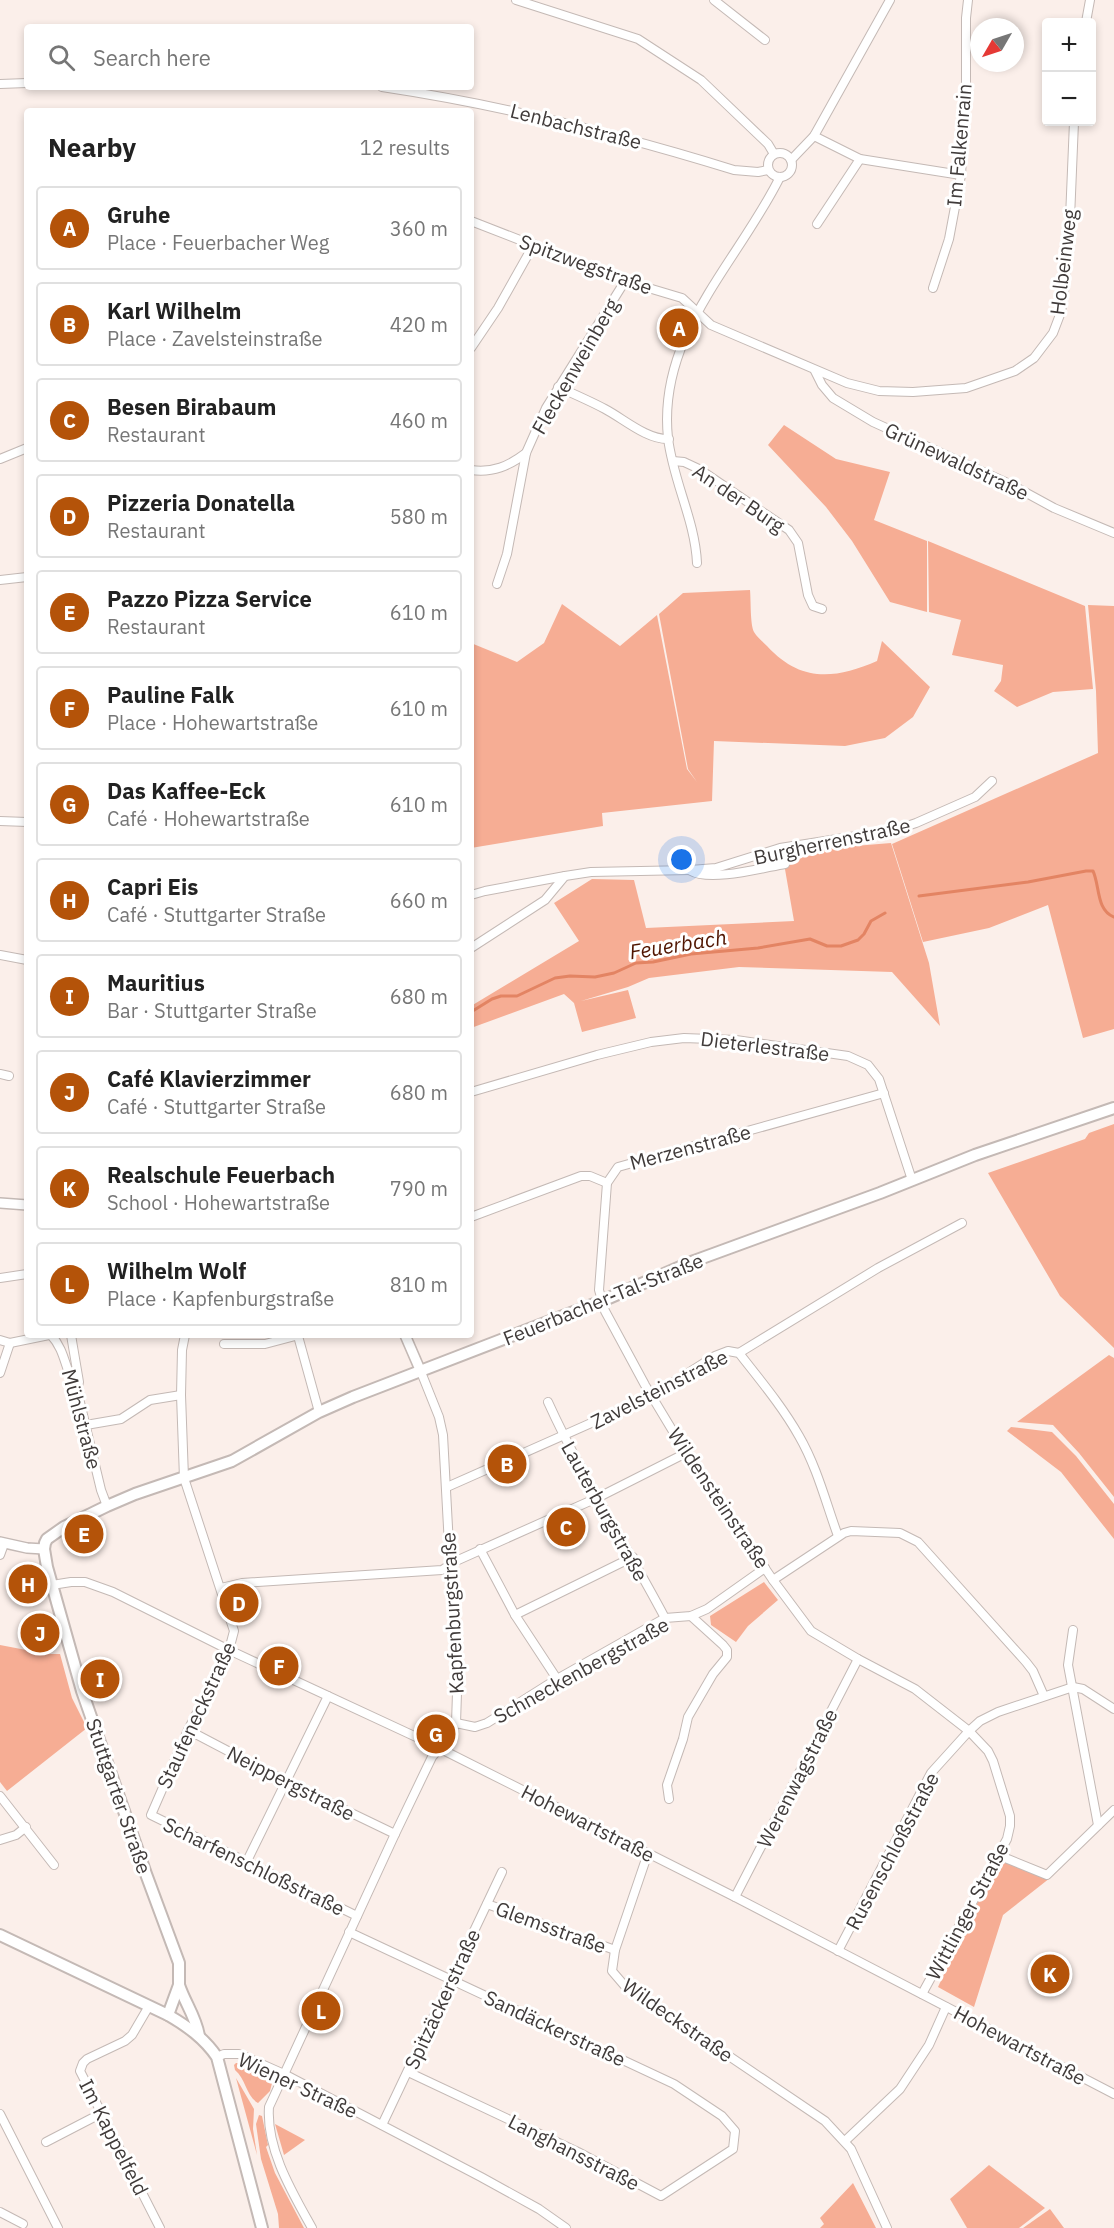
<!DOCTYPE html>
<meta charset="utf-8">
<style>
body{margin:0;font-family:"IBM Plex Sans",sans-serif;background:#f2f2f2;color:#222}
.controls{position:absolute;right:18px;top:18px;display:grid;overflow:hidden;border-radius:6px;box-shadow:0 3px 9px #0003}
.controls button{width:54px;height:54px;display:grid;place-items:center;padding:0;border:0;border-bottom:2px solid #e0e0e0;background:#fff;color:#222;font:30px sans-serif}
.compass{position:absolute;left:970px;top:18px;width:54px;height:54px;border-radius:50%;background:#fff;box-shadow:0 3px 9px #0003;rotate:231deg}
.you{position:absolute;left:682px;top:860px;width:21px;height:21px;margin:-15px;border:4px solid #fff;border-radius:50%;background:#1a73e8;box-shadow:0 0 0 9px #1a73e833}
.badge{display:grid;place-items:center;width:39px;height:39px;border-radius:50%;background:#b45309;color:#fff;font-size:20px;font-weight:700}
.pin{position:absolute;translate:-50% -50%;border:3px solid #fff;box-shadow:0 2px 6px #0006}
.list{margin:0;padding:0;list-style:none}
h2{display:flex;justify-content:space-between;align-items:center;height:78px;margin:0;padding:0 24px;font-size:26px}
h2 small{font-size:20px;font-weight:400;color:#767676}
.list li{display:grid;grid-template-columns:39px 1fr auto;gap:18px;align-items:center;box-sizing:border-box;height:84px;margin:0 12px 12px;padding:0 12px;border:2px solid #e0e0e0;border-radius:6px}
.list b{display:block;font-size:22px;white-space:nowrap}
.list p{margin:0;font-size:20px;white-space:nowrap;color:#767676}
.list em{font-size:20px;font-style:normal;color:#767676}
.icon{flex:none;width:33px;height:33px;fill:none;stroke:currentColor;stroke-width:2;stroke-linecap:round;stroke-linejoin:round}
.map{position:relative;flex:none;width:1114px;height:2228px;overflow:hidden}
.search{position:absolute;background:#fff;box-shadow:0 3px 9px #0003;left:24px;top:24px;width:450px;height:66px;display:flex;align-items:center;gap:15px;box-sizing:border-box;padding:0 21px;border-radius:6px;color:#767676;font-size:22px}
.panel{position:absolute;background:#fff;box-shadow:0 3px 9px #0003;left:24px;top:108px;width:450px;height:1230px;border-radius:6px}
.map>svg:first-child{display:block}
.green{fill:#f6ad94}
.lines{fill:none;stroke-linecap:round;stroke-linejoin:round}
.stream{stroke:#e38463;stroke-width:3}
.minor-casing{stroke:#c4b9b5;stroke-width:10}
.tertiary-casing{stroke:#c4b9b5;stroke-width:12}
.secondary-casing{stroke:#c4b9b5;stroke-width:14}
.minor{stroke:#fff;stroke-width:8}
.tertiary{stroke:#fff;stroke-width:9}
.secondary{stroke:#fff;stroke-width:10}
.labels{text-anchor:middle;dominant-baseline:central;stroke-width:6;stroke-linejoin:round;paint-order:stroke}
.street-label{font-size:20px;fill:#403b3a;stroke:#fff}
.water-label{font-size:21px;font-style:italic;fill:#501500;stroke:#fff}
</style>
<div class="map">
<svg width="1114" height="2228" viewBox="0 0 1114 2228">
<rect width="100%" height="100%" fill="#fbefea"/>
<g class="green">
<path d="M784,425L836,459L890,472L874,520L927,541V612L890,602L852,541L826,507L768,445Z"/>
<path d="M928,541L1085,606L1093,689L1053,692L1017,707L994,691L1001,681L1003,665L952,655L961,620L929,612Z"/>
<path d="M750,590C751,600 750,624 754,632C757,637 763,642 767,646C801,683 835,679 877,661L882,641L930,687L913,717L885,738L845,746L714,741L712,801L602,813L603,826L471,848V643L517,662L544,643L562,604L620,646L657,615L687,769L697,782L688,769L659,614L683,593Z"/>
<path d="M1088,605L1114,606V1029L1083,1038L1048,905L989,928L923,942L892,844L1098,753L1096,691Z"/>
<path d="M891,843L929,963L940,1026L892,972L739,967L649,978L628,987L581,1001L628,990L636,1018L582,1032L574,1003L564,994L471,1028V1006L579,941L554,903L592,879L634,880L646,928L794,921L782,852Z"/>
<path d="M1114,1124V1348L1060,1296L988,1173L1085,1139L1089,1133Z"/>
<path d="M1109,1355L1114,1358V1497L1079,1453L1053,1425L1017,1422Z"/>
<path d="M1011,1427L1052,1432L1076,1456L1114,1504V1539L1061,1472L1007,1431Z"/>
<path d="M764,1582L778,1600L748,1626L736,1642L711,1625L710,1616Z"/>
<path d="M0,1645L47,1654H60L72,1698L87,1728L7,1791L0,1782Z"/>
<path d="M998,1859L1050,1878L1003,1915L974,2007L938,1987Z"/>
<path d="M236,2063C247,2062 266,2073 272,2083L270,2091L258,2103C246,2096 246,2079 235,2070L234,2065Z"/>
<path d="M236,2078L254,2109L253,2129L257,2155Z"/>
<path d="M259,2115L262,2116L268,2145L266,2147L275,2173L304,2228H279L278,2214L261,2159L256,2124Z"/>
<path d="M275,2124L305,2140L284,2155Z"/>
<path d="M989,2165L1045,2208L1019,2228H967L950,2199Z"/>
<path d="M853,2183L876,2228H820L824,2224L820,2218Z"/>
<path d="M1050,2209L1064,2228H1023Z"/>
</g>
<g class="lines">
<g class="stream">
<path d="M919,896L1028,882L1086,871H1093C1100,886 1096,910 1114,917"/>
<path d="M471,1012L492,999L501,996H517L555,978L570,976L595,977L614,973L636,963L653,962L691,954L758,948L810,939L827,946H841L858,940L864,934L871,921L885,913"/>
</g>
<defs>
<g id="minor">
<path d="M516,0L638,39L701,80L768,144L774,154"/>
<path d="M714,0L765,40"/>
<path d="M1086,22L1090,0"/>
<path d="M0,84L27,83"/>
<path d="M382,87C502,105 618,134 734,170L758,172L768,170"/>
<path d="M814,136L860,159L961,175"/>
<circle cx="780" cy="165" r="12"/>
<path d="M791,160L814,136L890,0"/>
<path d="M471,221L625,281L682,298L711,325L847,383L879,391L913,392L966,388L1015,371L1034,358L1053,333L1061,312L1064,292L1070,218L1074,122"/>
<path d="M817,224L860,159"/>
<path d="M933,288L949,239L961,175L966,91V18L968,0"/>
<path d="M471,348L498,308L534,244"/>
<path d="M815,371L822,385L833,398L873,422L1012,485L1054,508L1114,533"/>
<path d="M558,387C574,394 590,401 605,409C624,419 647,440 669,439"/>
<path d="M0,459L27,448"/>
<path d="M673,461L684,462L699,469L789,530L798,543L808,595L813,606L822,609"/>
<path d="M471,470C493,473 509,466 526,453"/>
<path d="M697,563C695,520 673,481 668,438C657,335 738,262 780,177"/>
<path d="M0,580L27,577"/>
<path d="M497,584L507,554L526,453L546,408L625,281"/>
<path d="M0,821L27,822"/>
<path d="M691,871C710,882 762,868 785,864"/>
<path d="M471,895L485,891L565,876"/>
<path d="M471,948L545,900L565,876L591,872L690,870L716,868L780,848L895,830L916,823L975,797L992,781"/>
<path d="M0,955L27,960"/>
<path d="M0,1074L9,1076"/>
<path d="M471,1092L597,1055L651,1042L684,1038L736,1040L848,1056L868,1065L879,1079L912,1180"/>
<path d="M884,1093L618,1167L607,1183L599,1290L605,1311L645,1385L686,1453L773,1580L811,1631L858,1659L915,1689L969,1731L988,1751L993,1761L1010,1816V1826L1007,1839L922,1994"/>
<path d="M471,1217L581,1176H590L607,1183"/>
<path d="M0,1278L27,1274"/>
<path d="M51,1335C66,1351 65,1372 77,1390L101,1490L107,1506"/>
<path d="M71,1335L79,1382L77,1390"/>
<path d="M185,1335L182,1350L181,1395L184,1478L234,1631L229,1650L188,1730L151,1815L357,1916"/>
<path d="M298,1336L319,1412"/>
<path d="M0,1340L10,1343L49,1335"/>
<path d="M224,1344H265L299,1335"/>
<path d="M739,1353L878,1268L962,1223"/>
<path d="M0,1373L10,1343"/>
<path d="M548,1402C582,1477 627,1546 665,1618"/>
<path d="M86,1425L121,1419L150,1400L181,1395"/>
<path d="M447,1487L652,1396L715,1356L728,1351L739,1353C760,1380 782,1406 799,1436C817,1467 826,1503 838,1536"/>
<path d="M480,1549L515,1615L557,1679"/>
<path d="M0,1555L4,1544"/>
<path d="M773,1580L844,1533L851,1531L900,1533L918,1542L1026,1662L1033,1671L1044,1696"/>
<path d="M52,1585L71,1582H85L113,1592L229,1650L427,1742L735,1897L1114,2094"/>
<path d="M221,1588L242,1583L442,1570L456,1561L599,1497L686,1453"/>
<path d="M515,1615L633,1557"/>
<path d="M1073,1630L1068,1665L1098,1825"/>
<path d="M456,1723L475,1727L487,1723L557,1679L665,1618L691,1616L707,1609L765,1568"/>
<path d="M188,1730L287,1782L395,1834"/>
<path d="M0,1796L54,1865"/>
<path d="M669,1799L667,1785L683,1739L688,1717L713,1674L727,1657V1650L723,1645L691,1616"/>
<path d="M0,1840L16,1835L26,1827"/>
<path d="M648,1853L615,1950L612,1971L624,1985L825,2121L851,2149L887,2228"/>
<path d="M998,1855L1047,1875L1114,1810"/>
<path d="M247,1861L328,1696"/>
<path d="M735,1897L858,1659"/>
<path d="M487,1904L615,1950"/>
<path d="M349,1932L674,2084L722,2116L735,2131L733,2149L661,2196L578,2152L408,2072"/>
<path d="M838,1951L931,1773L969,1731L980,1721L998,1712L1073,1687L1083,1689L1114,1709"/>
<path d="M149,2006L132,2035L125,2041L87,2059L83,2063L80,2071L160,2228"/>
<path d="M217,2057L224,2054H239L284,2074L481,2177L539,2209L566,2228"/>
<path d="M0,2114L58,2228"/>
<path d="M382,2125L502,1872"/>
<path d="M845,2141L900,2089L929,2045L946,2007"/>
<path d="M46,2142L102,2113"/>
<path d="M0,2212L23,2224"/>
<path d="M312,2228C292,2192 266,2149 269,2107L395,1834L432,1757L448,1738L456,1723L457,1693L443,1435L439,1417L421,1372"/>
</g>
<g id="tertiary">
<path d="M0,1203L27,1205"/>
<path d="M405,1335L421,1372"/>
<path d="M0,1542L27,1548L44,1549"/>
</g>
<g id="secondary">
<path d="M0,1935L168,2015C187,2026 204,2038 217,2057L262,2228"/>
<path d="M179,1985C185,2003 196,2017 199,2036"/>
<path d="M168,2015L179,1985V1963L146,1874L82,1691L47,1567L44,1549L45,1543L47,1539L64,1527L107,1506L135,1494L232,1461L319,1412L353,1397L602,1301L694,1261L880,1193L975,1155L1114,1108"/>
</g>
</defs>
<use href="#minor" class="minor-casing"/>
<use href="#tertiary" class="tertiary-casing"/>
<use href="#secondary" class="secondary-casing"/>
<use href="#minor" class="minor"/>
<use href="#tertiary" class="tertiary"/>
<use href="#secondary" class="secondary"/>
</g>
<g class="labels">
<g class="street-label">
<text transform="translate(576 126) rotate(14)">Lenbachstraße</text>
<text transform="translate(959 145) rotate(-85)">Im Falkenrain</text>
<text transform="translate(1063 262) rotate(-83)">Holbeinweg</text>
<text transform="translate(586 264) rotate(20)">Spitzwegstraße</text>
<text transform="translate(575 366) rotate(-60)">Fleckenweinberg</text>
<text transform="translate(957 461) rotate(25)">Grünewaldstraße</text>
<text transform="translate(739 498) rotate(34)">An der Burg</text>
<text transform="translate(832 841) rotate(-12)">Burgherrenstraße</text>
<text transform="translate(765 1046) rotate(7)">Dieterlestraße</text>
<text transform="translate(690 1147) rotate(-15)">Merzenstraße</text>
<text transform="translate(603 1299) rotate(-22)">Feuerbacher-Tal-Straße</text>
<text transform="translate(659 1389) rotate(-27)">Zavelsteinstraße</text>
<text transform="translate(82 1419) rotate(75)">Mühlstraße</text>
<text transform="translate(719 1498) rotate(56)">Wildensteinstraße</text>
<text transform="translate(605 1511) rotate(61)">Lauterburgstraße</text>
<text transform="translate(452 1613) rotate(-93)">Kapfenburgstraße</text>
<text transform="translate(581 1670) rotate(-29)">Schneckenbergstraße</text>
<text transform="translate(196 1715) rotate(-65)">Staufeneckstraße</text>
<text transform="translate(797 1778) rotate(-63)">Werenwagstraße</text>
<text transform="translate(291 1783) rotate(27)">Neippergstraße</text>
<text transform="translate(119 1796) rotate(71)">Stuttgarter Straße</text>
<text transform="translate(588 1823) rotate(27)">Hohewartstraße</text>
<text transform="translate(892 1851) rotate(-62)">Rusenschloßstraße</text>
<text transform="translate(254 1866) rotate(26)">Scharfenschloßstraße</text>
<text transform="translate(967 1911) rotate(-62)">Wittlinger Straße</text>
<text transform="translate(551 1927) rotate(20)">Glemsstraße</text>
<text transform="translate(442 1999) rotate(-65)">Spitzäckerstraße</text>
<text transform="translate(678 2020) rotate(35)">Wildeckstraße</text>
<text transform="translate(555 2028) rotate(25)">Sandäckerstraße</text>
<text transform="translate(1020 2045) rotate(28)">Hohewartstraße</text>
<text transform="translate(298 2085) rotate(25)">Wiener Straße</text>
<text transform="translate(114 2137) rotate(63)">Im Kappelfeld</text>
<text transform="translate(574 2152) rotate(27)">Langhansstraße</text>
</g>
<g class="water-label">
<text transform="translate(678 944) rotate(-9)">Feuerbach</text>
</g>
</g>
</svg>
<div class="controls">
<button>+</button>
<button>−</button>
</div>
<svg class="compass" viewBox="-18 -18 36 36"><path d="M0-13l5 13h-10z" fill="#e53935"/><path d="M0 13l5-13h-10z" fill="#767676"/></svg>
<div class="you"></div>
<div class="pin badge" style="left:679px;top:328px">A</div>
<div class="pin badge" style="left:507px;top:1464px">B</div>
<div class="pin badge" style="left:566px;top:1527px">C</div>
<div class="pin badge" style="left:239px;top:1603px">D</div>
<div class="pin badge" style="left:84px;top:1534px">E</div>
<div class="pin badge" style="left:279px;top:1666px">F</div>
<div class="pin badge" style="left:436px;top:1734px">G</div>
<div class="pin badge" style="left:28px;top:1584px">H</div>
<div class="pin badge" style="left:100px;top:1679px">I</div>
<div class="pin badge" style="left:40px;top:1633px">J</div>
<div class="pin badge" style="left:1050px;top:1974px">K</div>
<div class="pin badge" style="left:321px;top:2011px">L</div>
<div class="search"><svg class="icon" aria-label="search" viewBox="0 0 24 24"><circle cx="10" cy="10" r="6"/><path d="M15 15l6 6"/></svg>Search here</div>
<section class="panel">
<h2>Nearby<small>12 results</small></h2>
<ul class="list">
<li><span class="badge">A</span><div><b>Gruhe</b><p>Place · Feuerbacher Weg</p></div><em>360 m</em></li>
<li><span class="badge">B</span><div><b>Karl Wilhelm</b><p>Place · Zavelsteinstraße</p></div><em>420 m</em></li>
<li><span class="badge">C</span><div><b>Besen Birabaum</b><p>Restaurant</p></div><em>460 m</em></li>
<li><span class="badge">D</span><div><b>Pizzeria Donatella</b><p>Restaurant</p></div><em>580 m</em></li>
<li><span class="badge">E</span><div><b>Pazzo Pizza Service</b><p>Restaurant</p></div><em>610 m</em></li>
<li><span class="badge">F</span><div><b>Pauline Falk</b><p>Place · Hohewartstraße</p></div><em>610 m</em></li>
<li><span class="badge">G</span><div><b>Das Kaffee-Eck</b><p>Café · Hohewartstraße</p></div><em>610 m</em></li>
<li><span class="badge">H</span><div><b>Capri Eis</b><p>Café · Stuttgarter Straße</p></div><em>660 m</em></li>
<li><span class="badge">I</span><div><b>Mauritius</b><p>Bar · Stuttgarter Straße</p></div><em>680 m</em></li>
<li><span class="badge">J</span><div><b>Café Klavierzimmer</b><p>Café · Stuttgarter Straße</p></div><em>680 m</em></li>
<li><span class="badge">K</span><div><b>Realschule Feuerbach</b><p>School · Hohewartstraße</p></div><em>790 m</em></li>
<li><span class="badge">L</span><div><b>Wilhelm Wolf</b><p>Place · Kapfenburgstraße</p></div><em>810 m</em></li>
</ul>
</section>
</div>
